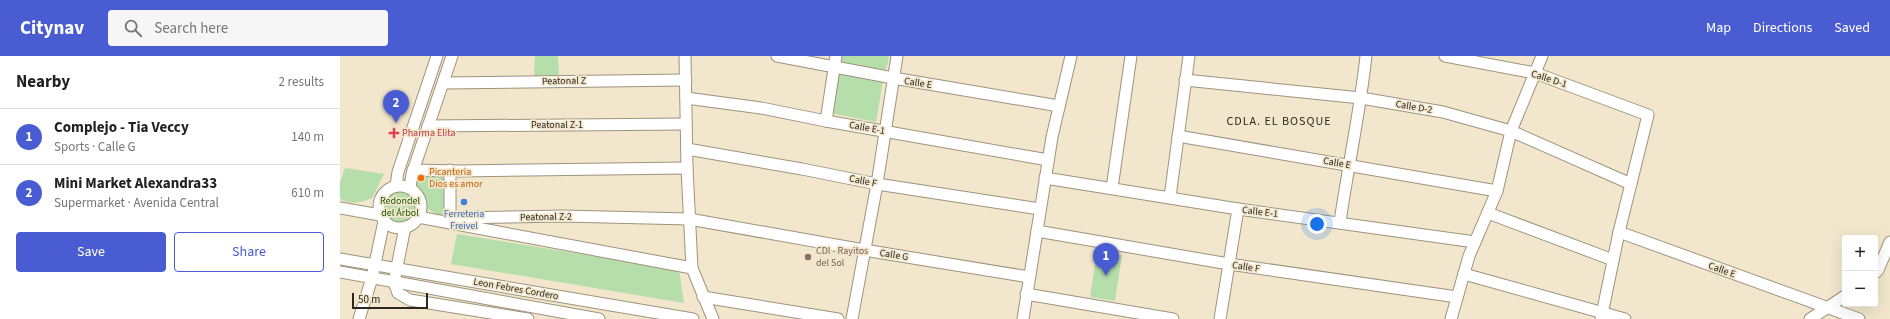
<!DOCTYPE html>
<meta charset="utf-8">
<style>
body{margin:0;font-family:"Source Sans 3",sans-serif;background:#f6f6f6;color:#222}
.controls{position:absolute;right:12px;bottom:12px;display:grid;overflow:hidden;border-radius:4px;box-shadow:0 4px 16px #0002}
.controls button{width:36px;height:36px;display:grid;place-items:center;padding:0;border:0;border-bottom:1px solid #e0e0e0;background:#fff;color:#222;font:20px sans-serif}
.scale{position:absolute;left:12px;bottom:10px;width:76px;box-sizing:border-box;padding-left:4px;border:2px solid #2c281f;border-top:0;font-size:11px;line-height:14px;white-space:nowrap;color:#2c281f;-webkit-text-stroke:3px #f2e6cd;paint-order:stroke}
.you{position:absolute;left:977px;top:168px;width:14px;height:14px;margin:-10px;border:3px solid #fff;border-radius:50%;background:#1a73e8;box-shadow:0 0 0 6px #1a73e833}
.badge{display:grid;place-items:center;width:26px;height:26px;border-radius:50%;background:#495cd1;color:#fff;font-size:13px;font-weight:700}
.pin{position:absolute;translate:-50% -33px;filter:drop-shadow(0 1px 2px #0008)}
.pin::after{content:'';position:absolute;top:21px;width:14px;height:12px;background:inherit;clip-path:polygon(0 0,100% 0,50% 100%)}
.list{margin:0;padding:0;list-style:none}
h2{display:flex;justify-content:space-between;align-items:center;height:52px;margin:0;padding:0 16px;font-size:17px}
h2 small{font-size:13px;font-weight:400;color:#767676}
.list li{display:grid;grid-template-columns:26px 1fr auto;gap:12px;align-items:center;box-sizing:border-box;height:56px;padding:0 16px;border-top:1px solid #e0e0e0}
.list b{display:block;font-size:15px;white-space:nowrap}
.list p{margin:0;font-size:13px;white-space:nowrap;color:#767676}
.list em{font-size:13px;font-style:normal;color:#767676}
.actions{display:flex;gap:8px;padding:12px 16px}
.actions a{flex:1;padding:9px 0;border:1px solid #495cd1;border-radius:4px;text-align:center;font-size:14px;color:#495cd1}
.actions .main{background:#495cd1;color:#fff}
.icon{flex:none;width:22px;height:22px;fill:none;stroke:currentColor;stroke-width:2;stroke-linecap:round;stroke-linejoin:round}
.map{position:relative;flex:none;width:1550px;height:263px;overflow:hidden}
header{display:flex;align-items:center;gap:24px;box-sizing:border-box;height:56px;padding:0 20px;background:#495cd1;color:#fff}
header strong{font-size:19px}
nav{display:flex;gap:22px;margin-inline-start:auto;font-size:14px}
.search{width:280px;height:36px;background:#f6f6f6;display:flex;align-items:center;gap:10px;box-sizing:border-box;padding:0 14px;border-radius:4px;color:#767676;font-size:15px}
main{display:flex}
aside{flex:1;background:#fff}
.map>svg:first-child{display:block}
.green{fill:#b5deab}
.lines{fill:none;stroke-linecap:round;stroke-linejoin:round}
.minor-casing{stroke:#9e937c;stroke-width:13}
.minor{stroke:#fff;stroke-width:11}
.health-dot{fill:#e0444e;stroke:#f2e6cd;stroke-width:1.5}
.food-dot{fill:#e8710a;stroke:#f2e6cd;stroke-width:1.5}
.shop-dot{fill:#3f7fe0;stroke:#f2e6cd;stroke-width:1.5}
.education-dot{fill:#8d6e63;stroke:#f2e6cd;stroke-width:1.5}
.labels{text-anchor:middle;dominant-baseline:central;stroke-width:3.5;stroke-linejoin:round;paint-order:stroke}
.street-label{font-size:10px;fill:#2c281f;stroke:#f2e6cd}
.health-label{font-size:10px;fill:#be3a42;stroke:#f2e6cd;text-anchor:start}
.food-label{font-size:10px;fill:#c56008;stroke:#f2e6cd;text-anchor:start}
.park-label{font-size:10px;fill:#1a5904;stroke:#f2e6cd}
.shop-label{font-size:10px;fill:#366cbe;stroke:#f2e6cd}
.education-label{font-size:10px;fill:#785e54;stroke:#f2e6cd;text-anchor:start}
.quarter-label{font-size:12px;letter-spacing:1px;fill:#2c281f;stroke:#f2e6cd}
</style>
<header>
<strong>Citynav</strong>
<div class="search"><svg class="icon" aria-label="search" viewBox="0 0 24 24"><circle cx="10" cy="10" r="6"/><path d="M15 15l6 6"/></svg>Search here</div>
<nav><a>Map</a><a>Directions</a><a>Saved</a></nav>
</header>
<main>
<aside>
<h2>Nearby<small>2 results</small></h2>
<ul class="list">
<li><span class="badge">1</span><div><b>Complejo - Tia Veccy</b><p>Sports · Calle G</p></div><em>140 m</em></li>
<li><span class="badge">2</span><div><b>Mini Market Alexandra33</b><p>Supermarket · Avenida Central</p></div><em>610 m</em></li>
</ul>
<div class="actions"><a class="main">Save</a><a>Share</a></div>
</aside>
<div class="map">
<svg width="1550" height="263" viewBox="0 0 1550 263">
<rect width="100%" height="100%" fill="#f2e6cd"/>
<g class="green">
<path d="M195,0H218L219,22L194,23Z"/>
<path d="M499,0H549L546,14L498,6Z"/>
<path d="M497,17L543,25L536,66L490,57Z"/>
<path d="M5,112L44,118L32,142C23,146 8,150 0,142V126Z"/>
<path d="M77,116L108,117L107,161H101L84,151L82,143L76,132Z"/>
<circle cx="60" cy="150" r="18"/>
<path d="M117,178L339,214L344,247L111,208Z"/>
<path d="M757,196L782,199L775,245L750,241Z"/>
</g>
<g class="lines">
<defs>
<g id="minor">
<path d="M345,0L347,112L352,212"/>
<path d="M437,0L553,22L719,50"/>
<path d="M1105,0L1195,17L1308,59L1279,176L1261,263"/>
<path d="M845,24L1021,42L1103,56L1171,75L1291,128"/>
<path d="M103,27L346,24"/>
<path d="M346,42L421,52L486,65L708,104"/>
<path d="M486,65L496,0"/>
<path d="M88,70L346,68"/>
<path d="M838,80L1157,135"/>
<path d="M347,93L462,113L537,128L700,153"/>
<path d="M73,114L118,115L347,112"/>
<path d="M110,114V160L113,162L223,160L349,163L524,194L689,221"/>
<path d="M705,122L898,153L1135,186"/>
<path d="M56,130L58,116L97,0"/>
<circle cx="60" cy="151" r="21"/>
<path d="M70,132L72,118L112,0"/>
<path d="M772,132L791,0"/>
<path d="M830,141L849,0"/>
<path d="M0,152L40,159"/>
<path d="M1148,157L1273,204"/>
<path d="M78,161L352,212L373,263"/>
<path d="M1000,166C1008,110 1020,56 1026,0"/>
<path d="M65,171L54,226L58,237L70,244L188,263"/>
<path d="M697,175L889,208L1117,241"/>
<path d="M1279,176L1519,263"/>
<path d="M0,203L353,263"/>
<path d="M0,216L259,263"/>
<path d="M1535,217L1538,214L1550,186"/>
<path d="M1124,218L1285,263"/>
<path d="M686,238L833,263"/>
<path d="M363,241L498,263"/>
<path d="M19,263L32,222L44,165"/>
<path d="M512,263L537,128L557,0"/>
<path d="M683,263L712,81L731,0"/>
<path d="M880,263L898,153"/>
<path d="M1111,263L1129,200L1157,135L1171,75L1202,0"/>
<path d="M1470,263L1505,240"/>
</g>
</defs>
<use href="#minor" class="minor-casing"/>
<use href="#minor" class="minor"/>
</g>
<path class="health-dot" d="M52 71h4v4h4v4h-4v4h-4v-4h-4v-4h4z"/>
<circle class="food-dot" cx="81" cy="122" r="4"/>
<circle class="shop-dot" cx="124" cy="146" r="4"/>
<circle class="education-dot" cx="468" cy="201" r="4"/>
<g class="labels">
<g class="street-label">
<text transform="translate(1209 23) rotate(18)">Calle D-1</text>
<text transform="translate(224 25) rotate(-1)">Peatonal Z</text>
<text transform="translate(578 27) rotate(9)">Calle E</text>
<text transform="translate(1074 51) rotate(10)">Calle D-2</text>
<text x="217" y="69">Peatonal Z-1</text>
<text transform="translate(527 72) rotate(10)">Calle E-1</text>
<text transform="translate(997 107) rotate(10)">Calle E</text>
<text transform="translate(523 125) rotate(11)">Calle F</text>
<text transform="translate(920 156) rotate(7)">Calle E-1</text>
<text transform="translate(206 161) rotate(-1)">Peatonal Z-2</text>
<text transform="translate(554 199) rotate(9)">Calle G</text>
<text transform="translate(906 211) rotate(8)">Calle F</text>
<text transform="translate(1382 214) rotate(20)">Calle E</text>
<text transform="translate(176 233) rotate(10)">Leon Febres Cordero</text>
</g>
<g class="health-label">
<text x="62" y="77">Pharma Elita</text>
</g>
<g class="food-label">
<text x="89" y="116">Picanteria<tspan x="89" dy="12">Dios es amor</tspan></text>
</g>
<g class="park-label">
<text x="60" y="145">Redondel<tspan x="60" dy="12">del Árbol</tspan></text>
</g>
<g class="shop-label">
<text x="124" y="158">Ferreteria<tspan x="124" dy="12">Freivel</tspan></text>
</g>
<g class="education-label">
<text x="476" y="195">CDI - Rayitos<tspan x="476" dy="12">del Sol</tspan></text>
</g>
<g class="quarter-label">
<text x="939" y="65">CDLA. EL BOSQUE</text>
</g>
</g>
</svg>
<div class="controls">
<button>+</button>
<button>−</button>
</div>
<div class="scale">50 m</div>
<div class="you"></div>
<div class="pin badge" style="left:766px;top:220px">1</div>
<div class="pin badge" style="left:56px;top:67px">2</div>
</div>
</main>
